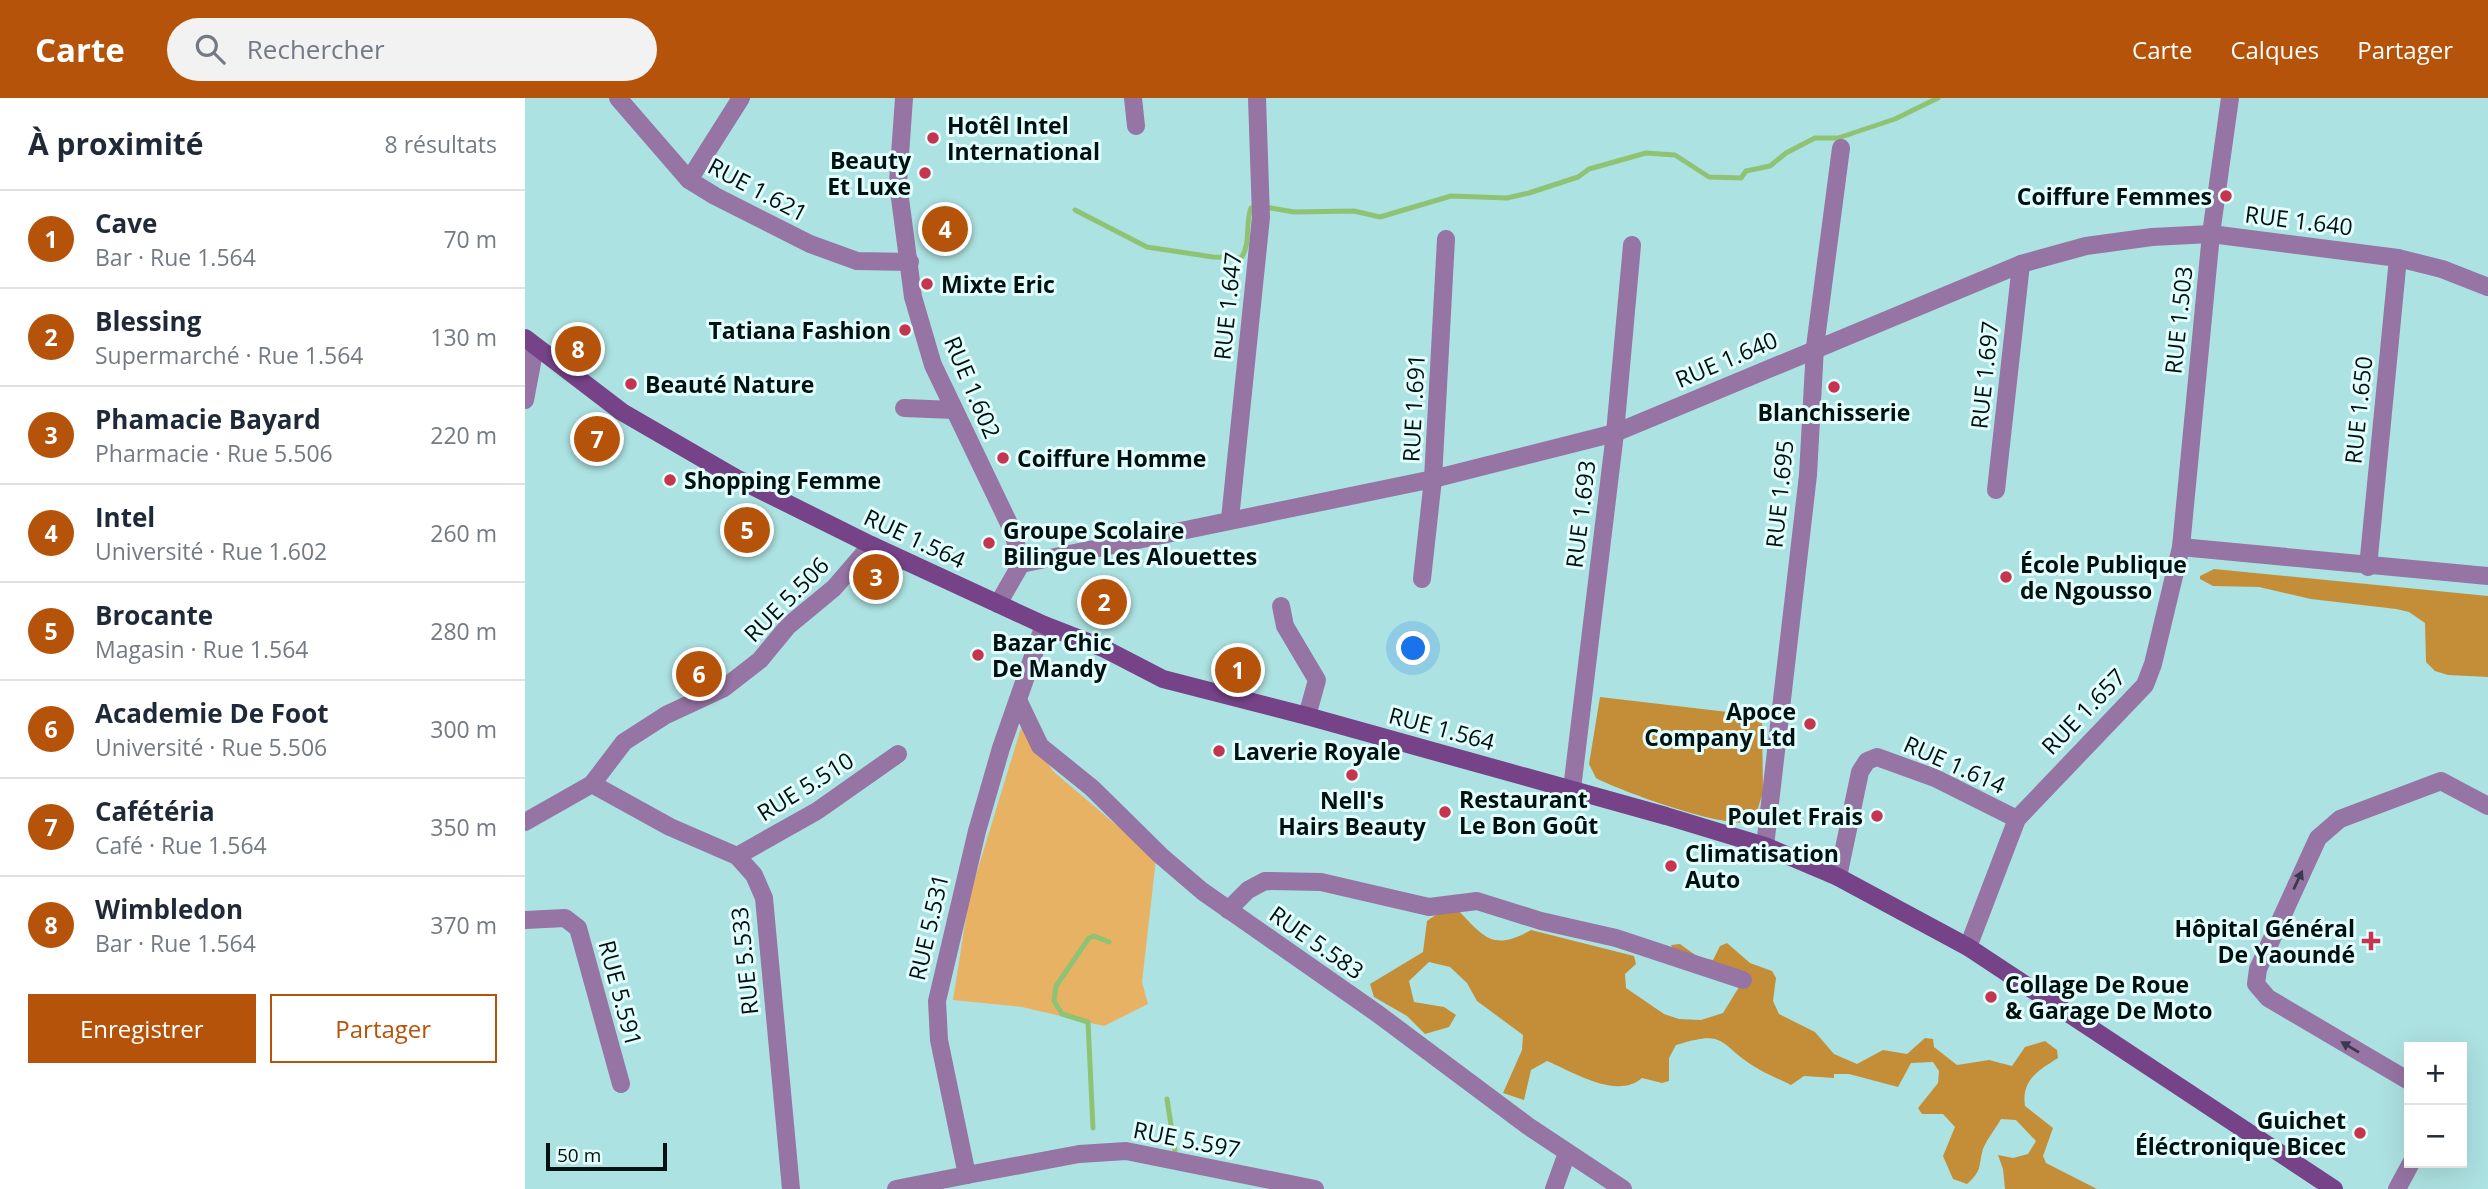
<!DOCTYPE html>
<html lang="fr">
<meta charset="utf-8">
<style>
body{margin:0;font-family:"Open Sans",sans-serif;background:#f2f2f3;color:#1f2937}
.controls{position:absolute;right:21px;bottom:21px;display:grid;overflow:hidden;border-radius:0px;box-shadow:0 7px 28px #0002}
.controls button{width:63px;height:63px;display:grid;place-items:center;padding:0;border:0;border-bottom:2px solid #e0e1e3;background:#fff;color:#1f2937;font:35px sans-serif}
.scale{position:absolute;left:21px;bottom:18px;width:121px;box-sizing:border-box;padding-left:7px;border:4px solid #001112;border-top:0;font-size:19px;line-height:24px;white-space:nowrap;color:#001112;-webkit-text-stroke:5px #e3fdfd;paint-order:stroke}
.you{position:absolute;left:889px;top:551px;width:24px;height:24px;margin:-18px;border:5px solid #fff;border-radius:50%;background:#1a73e8;box-shadow:0 0 0 10px #1a73e833}
.badge{display:grid;place-items:center;width:46px;height:46px;border-radius:50%;background:#b45309;color:#fff;font-size:23px;font-weight:700}
.pin{position:absolute;translate:-50% -50%;border:4px solid #fff;box-shadow:0 2px 7px #0006}
.list{margin:0;padding:0;list-style:none}
h2{display:flex;justify-content:space-between;align-items:center;height:91px;margin:0;padding:0 28px;font-size:30px}
h2 small{font-size:23px;font-weight:400;color:#747a83}
.list li{display:grid;grid-template-columns:46px 1fr auto;gap:21px;align-items:center;box-sizing:border-box;height:98px;padding:0 28px;border-top:2px solid #e0e1e3}
.list b{display:block;font-size:26px;white-space:nowrap}
.list p{margin:0;font-size:23px;white-space:nowrap;color:#747a83}
.list em{font-size:23px;font-style:normal;color:#747a83}
.actions{display:flex;gap:14px;padding:21px 28px}
.actions a{flex:1;padding:16px 0;border:2px solid #b45309;border-radius:0px;text-align:center;font-size:24px;color:#b45309}
.actions .main{background:#b45309;color:#fff}
.icon{flex:none;width:38px;height:38px;fill:none;stroke:currentColor;stroke-width:2;stroke-linecap:round;stroke-linejoin:round}
.map{position:relative;flex:none;width:1963px;height:1091px;overflow:hidden}
header{display:flex;align-items:center;gap:42px;box-sizing:border-box;height:98px;padding:0 35px;background:#b45309;color:#fff}
header strong{font-size:33px}
nav{display:flex;gap:38px;margin-inline-start:auto;font-size:24px}
.search{width:490px;height:63px;background:#f2f2f3;display:flex;align-items:center;gap:18px;box-sizing:border-box;padding:0 24px;border-radius:38px;color:#747a83;font-size:26px}
main{display:flex}
aside{flex:1;background:#fff}
.map>svg:first-child{display:block}
.green{fill:#e7b264}
.forest{fill:#c48e38}
.lines{fill:none;stroke-linecap:round;stroke-linejoin:round}
.stream{stroke:#8ec374;stroke-width:5}
.minor{stroke:#9674a4;stroke-width:18}
.tertiary{stroke:#9674a4;stroke-width:18}
.secondary{stroke:#764389;stroke-width:18}
.oneway{fill:#3c394c}
.poi-dot{fill:#c6354e;stroke:#e3fdfd;stroke-width:2.5}
.labels{text-anchor:middle;dominant-baseline:central;stroke-width:6;stroke-linejoin:round;paint-order:stroke}
.poi-label{font-size:23px;font-weight:bold;fill:#001112;stroke:#e3fdfd;text-anchor:start}
.street-label{font-size:23px;fill:#001112;stroke:#e3fdfd}
</style>
<header>
<strong>Carte</strong>
<div class="search"><svg class="icon" aria-label="search" viewBox="0 0 24 24"><circle cx="10" cy="10" r="6"/><path d="M15 15l6 6"/></svg>Rechercher</div>
<nav><a>Carte</a><a>Calques</a><a>Partager</a></nav>
</header>
<main>
<aside>
<h2>À proximité<small>8 résultats</small></h2>
<ul class="list">
<li><span class="badge">1</span><div><b>Cave</b><p>Bar · Rue 1.564</p></div><em>70 m</em></li>
<li><span class="badge">2</span><div><b>Blessing</b><p>Supermarché · Rue 1.564</p></div><em>130 m</em></li>
<li><span class="badge">3</span><div><b>Phamacie Bayard</b><p>Pharmacie · Rue 5.506</p></div><em>220 m</em></li>
<li><span class="badge">4</span><div><b>Intel</b><p>Université · Rue 1.602</p></div><em>260 m</em></li>
<li><span class="badge">5</span><div><b>Brocante</b><p>Magasin · Rue 1.564</p></div><em>280 m</em></li>
<li><span class="badge">6</span><div><b>Academie De Foot</b><p>Université · Rue 5.506</p></div><em>300 m</em></li>
<li><span class="badge">7</span><div><b>Cafétéria</b><p>Café · Rue 1.564</p></div><em>350 m</em></li>
<li><span class="badge">8</span><div><b>Wimbledon</b><p>Bar · Rue 1.564</p></div><em>370 m</em></li>
</ul>
<div class="actions"><a class="main">Enregistrer</a><a>Partager</a></div>
</aside>
<div class="map">
<svg width="1963" height="1091" viewBox="0 0 1963 1091">
<rect width="100%" height="100%" fill="#ade2e2"/>
<path class="green" d="M496,630L529,674L631,761L617,884L623,906L579,928L497,909L428,902L444,800Z"/>
<g class="forest">
<path d="M1689,471L1963,498V579L1923,577L1910,573L1901,564L1900,525L1884,514L1871,511L1786,501L1734,489L1688,488L1675,481V478Z"/>
<path d="M1075,599L1237,618L1238,694L1229,723C1207,734 1095,693 1071,680L1064,666Z"/>
<path d="M931,810C959,839 967,854 1006,832L1109,858L1111,866L1100,876L1101,890L1139,916L1154,921L1176,922L1198,915L1214,889L1149,854L1146,847L1155,846L1173,859L1188,862L1195,848L1202,845L1225,865L1247,873L1251,880L1248,903L1254,916L1290,934L1309,956L1332,966L1358,952L1382,956L1400,940L1408,941L1409,949L1432,967L1464,962L1487,968L1500,949L1520,943L1532,952L1533,960C1514,972 1496,982 1500,1008L1528,1030L1518,1058L1521,1065L1572,1091H1480L1478,1071L1473,1057L1488,1060L1503,1056L1511,1043L1491,1022L1476,1021C1471,1030 1462,1041 1458,1051C1453,1068 1458,1072 1442,1086L1428,1081L1418,1058L1430,1029L1418,1016H1397L1393,1010L1413,985L1414,973L1408,964L1386,965L1373,989L1324,976H1309V980L1279,978L1266,987C1254,981 1241,976 1230,969C1192,945 1202,931 1151,947L1144,960V983L1137,985L1117,980C1092,1002 1048,974 1022,963L1006,972L999,1002L978,995L997,952L998,937L952,903L942,885L925,869L904,864L884,883L889,904L919,909L931,917L924,929L900,936L882,918L849,899L845,886L898,854L902,823L915,814Z"/>
</g>
<g class="lines">
<g class="stream">
<path d="M550,112L622,149L688,159L716,160C726,147 720,126 726,110L740,109L769,114L829,113L855,119L926,98L982,100L1004,95L1053,79L1064,71L1121,55L1150,57L1184,79L1216,80L1221,73L1245,68L1261,55L1290,40H1313L1370,21L1413,0"/>
<path d="M642,1001L650,1053"/>
<path d="M568,1030L563,924L537,916L529,903L531,888L564,840L569,838L584,844"/>
</g>
<g class="minor">
<path d="M93,0L164,82L190,98L285,146L332,163L385,164"/>
<path d="M379,0L373,85L388,199L408,267L488,434L496,466"/>
<path d="M608,0L611,28"/>
<path d="M164,82L216,0"/>
<path d="M0,302L10,249"/>
<path d="M379,310L429,312"/>
<path d="M1471,392L1496,166"/>
<path d="M705,421L736,119L732,0"/>
<path d="M1656,449L1686,136L1705,0"/>
<path d="M1843,469L1873,160"/>
<path d="M897,481L908,381L921,141"/>
<path d="M756,508L760,528L792,582L782,618"/>
<path d="M493,602L515,648L567,690L635,757L677,793L853,916L1003,1028L1098,1091"/>
<path d="M67,686L145,729L212,758L229,777L239,800L266,1091"/>
<path d="M1047,691L1090,335L1107,147"/>
<path d="M0,724L67,686L99,644L141,617L199,590L235,562L263,528L309,490L346,447"/>
<path d="M1240,748L1283,377L1290,249L1316,50"/>
<path d="M212,758L292,713L373,656"/>
<path d="M1313,779L1335,674L1342,663L1352,659L1410,680L1492,721"/>
<path d="M703,812L723,792L740,783L796,784L904,809L952,803L1016,823L1091,840L1218,882"/>
<path d="M0,822L40,820L53,830L96,986"/>
<path d="M1443,849L1492,721L1620,587L1628,566L1656,449L1963,478"/>
<path d="M1884,983L1743,900L1731,886L1733,871L1793,740L1815,721L1916,683L1963,708"/>
<path d="M442,1077L554,1056L601,1053L790,1091"/>
<path d="M371,1091L442,1077L414,942L412,903L452,733L476,650L519,527"/>
<path d="M1029,1091L1042,1055"/>
<path d="M1872,1091L1886,1065"/>
</g>
<path class="tertiary" d="M473,506L496,466L908,381L1090,335L1496,166L1561,148L1627,139L1686,136L1873,160L1917,171L1963,189"/>
<path class="secondary" d="M0,240L97,314L211,380L346,447L519,527L578,550L638,581L782,618L1141,718L1240,748L1313,779L1443,849L1809,1091"/>
</g>
<defs><path id="oneway-solid" d="M-6-.8H1V-3.2L6.5 0L1 3.2V.8H-6Z" transform="scale(1.75)"/></defs>
<g class="oneway">
<use href="#oneway-solid" transform="translate(1773 782) rotate(-65)"/>
<use href="#oneway-solid" transform="translate(1825 949) rotate(-149)"/>
</g>
<g class="poi-dot">
<circle cx="408" cy="40" r="7"/>
<circle cx="400" cy="75" r="7"/>
<circle cx="1701" cy="98" r="7"/>
<circle cx="402" cy="186" r="7"/>
<circle cx="380" cy="232" r="7"/>
<circle cx="106" cy="286" r="7"/>
<circle cx="1309" cy="289" r="7"/>
<circle cx="478" cy="360" r="7"/>
<circle cx="145" cy="382" r="7"/>
<circle cx="464" cy="445" r="7"/>
<circle cx="1481" cy="479" r="7"/>
<circle cx="453" cy="557" r="7"/>
<circle cx="1285" cy="626" r="7"/>
<circle cx="694" cy="653" r="7"/>
<circle cx="827" cy="677" r="7"/>
<circle cx="920" cy="714" r="7"/>
<circle cx="1352" cy="718" r="7"/>
<circle cx="1146" cy="768" r="7"/>
<path d="M1842.5 832.5h7v7h7v7h-7v7h-7v-7h-7v-7h7z"/>
<circle cx="1466" cy="899" r="7"/>
<circle cx="1835" cy="1035" r="7"/>
</g>
<g class="labels">
<g class="poi-label">
<text x="422" y="27">Hotêl Intel<tspan x="422" dy="26">International</tspan></text>
<text x="386" y="62" text-anchor="end">Beauty<tspan x="386" dy="26">Et Luxe</tspan></text>
<text x="1687" y="98" text-anchor="end">Coiffure Femmes</text>
<text x="416" y="186">Mixte Eric</text>
<text x="366" y="232" text-anchor="end">Tatiana Fashion</text>
<text x="120" y="286">Beauté Nature</text>
<text x="1309" y="314" text-anchor="middle">Blanchisserie</text>
<text x="492" y="360">Coiffure Homme</text>
<text x="159" y="382">Shopping Femme</text>
<text x="478" y="432">Groupe Scolaire<tspan x="478" dy="26">Bilingue Les Alouettes</tspan></text>
<text x="1495" y="466">École Publique<tspan x="1495" dy="26">de Ngousso</tspan></text>
<text x="467" y="544">Bazar Chic<tspan x="467" dy="26">De Mandy</tspan></text>
<text x="1271" y="613" text-anchor="end">Apoce<tspan x="1271" dy="26">Company Ltd</tspan></text>
<text x="708" y="653">Laverie Royale</text>
<text x="934" y="701">Restaurant<tspan x="934" dy="26">Le Bon Goût</tspan></text>
<text x="827" y="702" text-anchor="middle">Nell's<tspan x="827" dy="26">Hairs Beauty</tspan></text>
<text x="1338" y="718" text-anchor="end">Poulet Frais</text>
<text x="1160" y="755">Climatisation<tspan x="1160" dy="26">Auto</tspan></text>
<text x="1830" y="830" text-anchor="end">Hôpital Général<tspan x="1830" dy="26">De Yaoundé</tspan></text>
<text x="1480" y="886">Collage De Roue<tspan x="1480" dy="26">&amp; Garage De Moto</tspan></text>
<text x="1821" y="1022" text-anchor="end">Guichet<tspan x="1821" dy="26">Éléctronique Bicec</tspan></text>
</g>
<g class="street-label">
<text transform="translate(233 91) rotate(28)">RUE 1.621</text>
<text transform="translate(1774 122) rotate(7)">RUE 1.640</text>
<text transform="translate(702 208) rotate(-84)">RUE 1.647</text>
<text transform="translate(1653 222) rotate(-84)">RUE 1.503</text>
<text transform="translate(1201 261) rotate(-23)">RUE 1.640</text>
<text transform="translate(1459 277) rotate(-84)">RUE 1.697</text>
<text transform="translate(448 289) rotate(67)">RUE 1.602</text>
<text transform="translate(888 310) rotate(-87)">RUE 1.691</text>
<text transform="translate(1833 312) rotate(-84)">RUE 1.650</text>
<text transform="translate(1254 396) rotate(-84)">RUE 1.695</text>
<text transform="translate(1055 416) rotate(-83)">RUE 1.693</text>
<text transform="translate(390 440) rotate(25)">RUE 1.564</text>
<text transform="translate(261 501) rotate(-45)">RUE 5.506</text>
<text transform="translate(1558 613) rotate(-46)">RUE 1.657</text>
<text transform="translate(917 630) rotate(15)">RUE 1.564</text>
<text transform="translate(1430 666) rotate(24)">RUE 1.614</text>
<text transform="translate(280 688) rotate(-32)">RUE 5.510</text>
<text transform="translate(403 829) rotate(-77)">RUE 5.531</text>
<text transform="translate(792 844) rotate(35)">RUE 5.583</text>
<text transform="translate(219 863) rotate(-96)">RUE 5.533</text>
<text transform="translate(96 895) rotate(75)">RUE 5.591</text>
<text transform="translate(662 1041) rotate(11)">RUE 5.597</text>
</g>
</g>
</svg>
<div class="controls">
<button>+</button>
<button>−</button>
</div>
<div class="scale">50 m</div>
<div class="you"></div>
<div class="pin badge" style="left:713px;top:572px">1</div>
<div class="pin badge" style="left:579px;top:504px">2</div>
<div class="pin badge" style="left:351px;top:479px">3</div>
<div class="pin badge" style="left:420px;top:131px">4</div>
<div class="pin badge" style="left:222px;top:432px">5</div>
<div class="pin badge" style="left:174px;top:576px">6</div>
<div class="pin badge" style="left:72px;top:341px">7</div>
<div class="pin badge" style="left:53px;top:251px">8</div>
</div>
</main>
